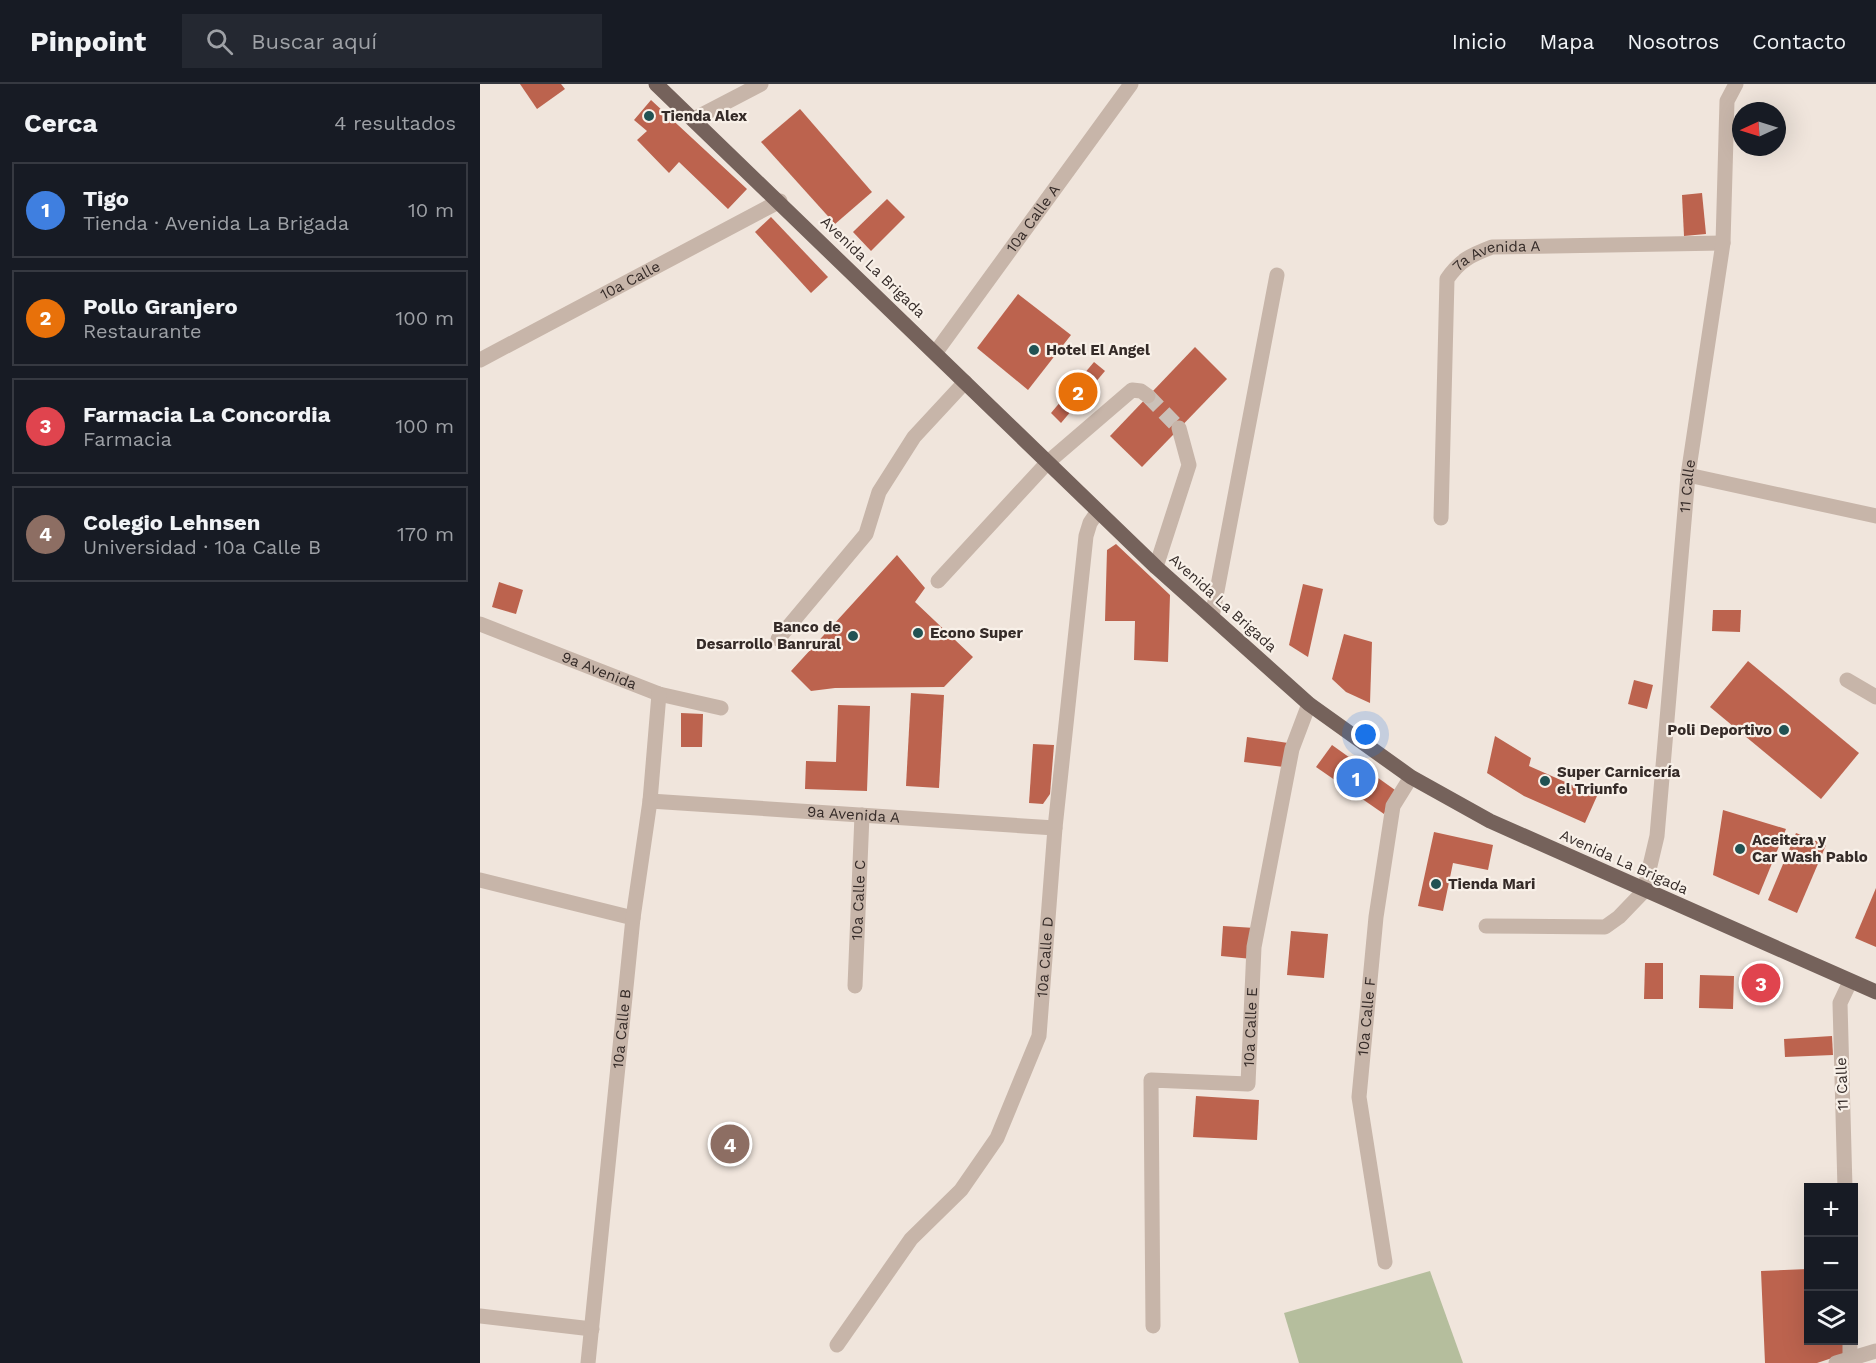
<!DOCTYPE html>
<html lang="es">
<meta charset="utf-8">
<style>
body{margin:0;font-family:"Work Sans",sans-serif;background:#242831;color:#f1f3f6}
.controls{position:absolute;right:18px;bottom:18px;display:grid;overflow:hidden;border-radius:0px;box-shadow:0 6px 24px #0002}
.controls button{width:54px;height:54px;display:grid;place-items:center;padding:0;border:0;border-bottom:2px solid #363941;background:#171b24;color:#f1f3f6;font:30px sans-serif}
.compass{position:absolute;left:1252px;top:18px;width:54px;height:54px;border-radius:50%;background:#171b24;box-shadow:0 6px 24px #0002;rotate:266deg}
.you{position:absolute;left:886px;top:651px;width:21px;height:21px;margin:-15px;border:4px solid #fff;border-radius:50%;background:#1a73e8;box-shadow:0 0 0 9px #1a73e833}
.badge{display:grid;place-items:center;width:39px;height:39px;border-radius:50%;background:#b45309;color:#fff;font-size:20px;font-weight:700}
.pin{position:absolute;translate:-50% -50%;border:3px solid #fff;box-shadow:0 2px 6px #0006}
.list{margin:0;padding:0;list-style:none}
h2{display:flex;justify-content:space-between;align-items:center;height:78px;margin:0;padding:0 24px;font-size:26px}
h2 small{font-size:20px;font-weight:400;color:#9ea1a6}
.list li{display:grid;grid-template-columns:39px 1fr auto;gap:18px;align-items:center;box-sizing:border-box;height:96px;margin:0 12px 12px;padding:0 12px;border:2px solid #363941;border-radius:0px}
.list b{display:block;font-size:22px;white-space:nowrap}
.list p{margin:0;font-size:20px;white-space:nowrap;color:#9ea1a6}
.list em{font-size:20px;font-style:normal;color:#9ea1a6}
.icon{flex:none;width:33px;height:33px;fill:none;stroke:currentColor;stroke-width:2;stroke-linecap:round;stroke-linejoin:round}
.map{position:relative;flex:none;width:1396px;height:1279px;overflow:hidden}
header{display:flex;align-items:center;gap:36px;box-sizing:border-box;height:84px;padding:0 30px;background:#171b24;border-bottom:2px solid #363941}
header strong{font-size:28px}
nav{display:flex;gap:33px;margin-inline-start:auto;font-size:21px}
.search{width:420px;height:54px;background:#242831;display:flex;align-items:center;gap:15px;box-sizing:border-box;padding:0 21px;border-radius:0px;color:#9ea1a6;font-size:22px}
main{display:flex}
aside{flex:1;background:#171b24}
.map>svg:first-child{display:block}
.green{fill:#b5be9d}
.building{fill:#bc634e}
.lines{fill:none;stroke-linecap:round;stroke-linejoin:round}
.minor-tunnel{stroke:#cbc0b8;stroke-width:15;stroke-dasharray:15 8;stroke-linecap:butt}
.minor{stroke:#c7b5a9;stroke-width:15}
.major{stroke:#75625b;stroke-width:15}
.poi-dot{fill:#215253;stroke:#f8f0e8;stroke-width:2}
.labels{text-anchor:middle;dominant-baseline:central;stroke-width:4.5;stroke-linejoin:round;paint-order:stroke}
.poi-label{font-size:15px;font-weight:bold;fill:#352b28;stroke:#f8f0e8;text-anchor:start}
.street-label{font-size:15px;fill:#352b28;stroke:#f8f0e8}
</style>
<header>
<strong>Pinpoint</strong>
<div class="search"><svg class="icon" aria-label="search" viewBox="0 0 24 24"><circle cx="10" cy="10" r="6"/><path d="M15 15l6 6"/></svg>Buscar aquí</div>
<nav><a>Inicio</a><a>Mapa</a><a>Nosotros</a><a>Contacto</a></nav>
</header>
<main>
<aside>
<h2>Cerca<small>4 resultados</small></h2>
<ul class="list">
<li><span class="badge" style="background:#3f7fe0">1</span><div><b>Tigo</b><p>Tienda · Avenida La Brigada</p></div><em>10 m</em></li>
<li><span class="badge" style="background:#e8710a">2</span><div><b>Pollo Granjero</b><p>Restaurante</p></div><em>100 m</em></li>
<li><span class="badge" style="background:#e0444e">3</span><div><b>Farmacia La Concordia</b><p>Farmacia</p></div><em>100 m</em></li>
<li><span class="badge" style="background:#8d6e63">4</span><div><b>Colegio Lehnsen</b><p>Universidad · 10a Calle B</p></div><em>170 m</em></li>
</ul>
</aside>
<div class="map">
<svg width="1396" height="1279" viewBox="0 0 1396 1279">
<rect width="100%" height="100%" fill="#f0e5dc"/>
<path class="green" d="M950,1187L983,1279H819L804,1229Z"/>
<g class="building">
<path d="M40,0H81L85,5L57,25Z"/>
<path d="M171,16L267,105L248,125L199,78L189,89L157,56L167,47L154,36Z"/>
<path d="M320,25L392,108L355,140L281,58Z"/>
<path d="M1222,109L1226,150L1204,152L1202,111Z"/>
<path d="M407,115L425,133L391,167L373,148Z"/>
<path d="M291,133L348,193L331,209L275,148Z"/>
<path d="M538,210L591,251L548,306L497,264Z"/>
<path d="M715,263L747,295L662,383L630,352Z"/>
<path d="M614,278L625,287L581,339L571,329Z"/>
<path d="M636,460L690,511L688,578L654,576L655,537H625L627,466Z"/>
<path d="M417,471L445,504L435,518L493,573L464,603L355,604L331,607L311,587Z"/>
<path d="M19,498L43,506L36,530L12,523Z"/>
<path d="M823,500L843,505L828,573L809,561Z"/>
<path d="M1233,526H1261L1260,548L1232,547Z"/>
<path d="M864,550L892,558L890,619L866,608L852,595Z"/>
<path d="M1268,577L1379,669L1341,715L1230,623Z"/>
<path d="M1154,596L1173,601L1167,625L1148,620Z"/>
<path d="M431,609L464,611L459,704L426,702Z"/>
<path d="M358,621L390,622L387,707L325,705L326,677L356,678Z"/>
<path d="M201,629L223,630L222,663H201Z"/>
<path d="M1015,652L1051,674L1049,682L1117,712L1105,739L1044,712L1007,689Z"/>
<path d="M767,653L808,659L804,683L764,678Z"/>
<path d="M553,660L574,661L570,710L563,720L549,719Z"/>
<path d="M852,661L915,706L904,730L836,683Z"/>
<path d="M1243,726L1306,745L1279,811L1233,791Z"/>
<path d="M954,748L1013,761L1008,786L973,779L963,827L938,822Z"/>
<path d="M1316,749L1346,761L1317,829L1288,816Z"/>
<path d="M1396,804V863L1375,854Z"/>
<path d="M743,842L775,844L772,875L741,872Z"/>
<path d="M811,847L848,850L844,894L807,891Z"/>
<path d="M1165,879H1183V915H1164Z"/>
<path d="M1273,883L1291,884L1289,915L1271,914Z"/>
<path d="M1220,891L1254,892L1253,925L1219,924Z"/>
<path d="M1352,952L1353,971L1305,973L1304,955Z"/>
<path d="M716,1012L779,1016L777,1056L713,1053Z"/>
<path d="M1328,1185V1256L1364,1257V1270L1337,1279H1285L1281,1187Z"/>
</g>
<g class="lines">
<path class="minor-tunnel" d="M668,312L699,344"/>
<g class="minor">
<path d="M214,35L281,0"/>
<path id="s1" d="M456,268L651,0"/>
<path id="s2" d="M0,276L300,117"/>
<path d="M1208,391L1396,432"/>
<path id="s3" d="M961,434L967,195C980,176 991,171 1012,163L1243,159"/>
<path d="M676,483L709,381L699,344"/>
<path d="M458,497L567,379L652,306L661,307L668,312"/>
<path d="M732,533L797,191"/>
<path id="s4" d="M0,540L179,610L241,624"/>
<path d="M298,555L386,450L399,408L434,353L485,298"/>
<path d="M1367,596L1396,613"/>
<path id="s5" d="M170,717L575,744"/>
<path d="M0,796L153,834"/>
<path id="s6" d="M1006,842L1125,843L1139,833L1164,807L1177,752L1208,391L1243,159L1247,17L1256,0"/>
<path id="s7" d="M375,902L382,731"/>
<path d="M1365,1104L1360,919L1370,898"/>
<path id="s8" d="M905,1178L879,1013L896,833L913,722L931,693"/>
<path d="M0,1232L112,1245"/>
<path id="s9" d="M673,1242L671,996L768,1000L774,863L812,665L829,620"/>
<path d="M1370,1256V1275"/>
<path id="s10" d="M357,1261L431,1155L481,1106L517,1054L559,952L575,744L606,452L610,439L618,427"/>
<path id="s11" d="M108,1279L153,834L170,717L179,610"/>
<path d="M1356,1279L1396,1267"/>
</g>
<path class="major" d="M176,0L676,483L829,620L931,693L1010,737L1396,908"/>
</g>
<g class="poi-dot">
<circle cx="169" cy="32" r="6"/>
<circle cx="554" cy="266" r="6"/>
<circle cx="438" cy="549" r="6"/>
<circle cx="373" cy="552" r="6"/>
<circle cx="1304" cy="646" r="6"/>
<circle cx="1065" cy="697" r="6"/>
<circle cx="1260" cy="765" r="6"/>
<circle cx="956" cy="800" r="6"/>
</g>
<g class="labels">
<g class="poi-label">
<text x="181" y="32">Tienda Alex</text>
<text x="566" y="266">Hotel El Angel</text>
<text x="361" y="543" text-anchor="end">Banco de<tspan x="361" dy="17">Desarrollo Banrural</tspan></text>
<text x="450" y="549">Econo Super</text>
<text x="1292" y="646" text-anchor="end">Poli Deportivo</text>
<text x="1077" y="688">Super Carnicería<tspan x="1077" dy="17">el Triunfo</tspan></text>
<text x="1272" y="756">Aceitera y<tspan x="1272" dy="17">Car Wash Pablo</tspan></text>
<text x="968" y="800">Tienda Mari</text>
</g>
<g class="street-label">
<text stroke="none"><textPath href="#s1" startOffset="165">10a Calle A</textPath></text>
<text stroke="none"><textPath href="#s3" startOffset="298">7a Avenida A</textPath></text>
<text transform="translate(393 183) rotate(44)">Avenida La Brigada</text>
<text stroke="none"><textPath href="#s2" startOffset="170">10a Calle</textPath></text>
<text stroke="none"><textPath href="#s6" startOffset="580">11 Calle</textPath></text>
<text transform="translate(743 519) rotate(42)">Avenida La Brigada</text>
<text stroke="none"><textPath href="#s4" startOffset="128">9a Avenida</textPath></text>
<text stroke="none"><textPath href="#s5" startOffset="204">9a Avenida A</textPath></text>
<text transform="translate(1144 778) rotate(24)">Avenida La Brigada</text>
<text stroke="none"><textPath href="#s7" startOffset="86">10a Calle C</textPath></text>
<text stroke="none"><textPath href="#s10" startOffset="452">10a Calle D</textPath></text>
<text stroke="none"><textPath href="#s8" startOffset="248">10a Calle F</textPath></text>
<text stroke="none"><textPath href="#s9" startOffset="400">10a Calle E</textPath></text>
<text stroke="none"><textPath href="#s11" startOffset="336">10a Calle B</textPath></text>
<text transform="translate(1362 1000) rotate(-92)">11 Calle</text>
</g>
</g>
</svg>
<div class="controls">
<button>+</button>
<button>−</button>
<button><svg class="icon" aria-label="layers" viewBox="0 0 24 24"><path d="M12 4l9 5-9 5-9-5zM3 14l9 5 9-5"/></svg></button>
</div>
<svg class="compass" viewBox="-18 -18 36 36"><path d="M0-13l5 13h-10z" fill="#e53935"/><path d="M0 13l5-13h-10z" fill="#9ea1a6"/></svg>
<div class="you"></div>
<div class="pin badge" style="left:876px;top:694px;background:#3f7fe0">1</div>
<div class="pin badge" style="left:598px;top:308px;background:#e8710a">2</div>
<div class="pin badge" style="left:1281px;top:899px;background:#e0444e">3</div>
<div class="pin badge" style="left:250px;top:1060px;background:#8d6e63">4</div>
</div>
</main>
